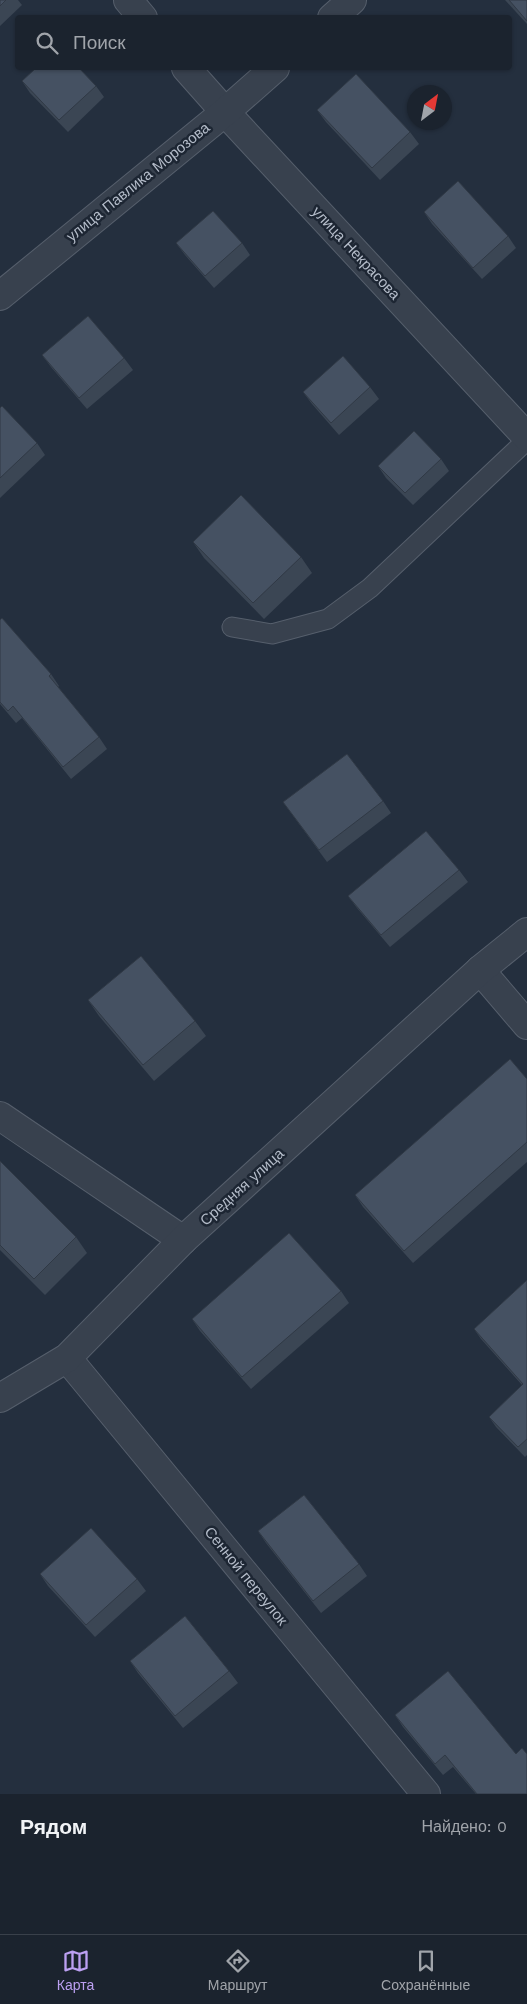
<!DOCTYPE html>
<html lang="ru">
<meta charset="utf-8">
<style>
body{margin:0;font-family:"Work Sans",sans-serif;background:#282f3a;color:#f1f3f6}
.compass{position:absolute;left:407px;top:85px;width:45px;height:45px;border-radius:50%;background:#1b232e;box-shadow:0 1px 4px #0004;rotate:32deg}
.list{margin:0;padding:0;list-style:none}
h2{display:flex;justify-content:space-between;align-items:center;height:65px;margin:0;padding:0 20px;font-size:21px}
h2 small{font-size:16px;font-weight:400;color:#a0a4aa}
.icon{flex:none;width:28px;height:28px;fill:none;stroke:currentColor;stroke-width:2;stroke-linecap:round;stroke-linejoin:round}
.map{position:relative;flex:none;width:527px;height:1794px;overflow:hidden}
.search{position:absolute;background:#1b232e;box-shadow:0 1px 4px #0004;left:15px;right:15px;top:15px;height:55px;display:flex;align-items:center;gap:12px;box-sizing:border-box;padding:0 18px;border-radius:5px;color:#a0a4aa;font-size:19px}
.sheet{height:140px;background:#1b232e}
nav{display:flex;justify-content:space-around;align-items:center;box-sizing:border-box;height:70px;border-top:1px solid #39404a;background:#1b232e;font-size:14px;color:#a0a4aa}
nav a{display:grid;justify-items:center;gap:2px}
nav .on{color:#bca0f2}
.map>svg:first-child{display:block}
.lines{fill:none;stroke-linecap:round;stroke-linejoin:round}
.lane-casing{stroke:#565f6c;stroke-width:21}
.street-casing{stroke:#565f6c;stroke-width:30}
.lane{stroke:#38414e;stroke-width:19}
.street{stroke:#38414e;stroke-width:28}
.wall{fill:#3b4654}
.building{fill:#455162;stroke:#303945}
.labels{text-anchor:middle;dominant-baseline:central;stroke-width:5;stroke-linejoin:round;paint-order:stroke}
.street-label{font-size:15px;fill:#b4bcc9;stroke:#1d2633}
</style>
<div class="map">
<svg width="527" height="1794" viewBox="0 0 527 1794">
<rect width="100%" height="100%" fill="#242f3e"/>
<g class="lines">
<defs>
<path id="lane" d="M232,627L272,634L328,619L370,588L527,440"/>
<g id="street">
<path d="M128,0L143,18"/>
<path d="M332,18L352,0"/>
<path d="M186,68L225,112L527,437"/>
<path d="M0,296L225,112L275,68"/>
<path d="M480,970L527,1025"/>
<path d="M0,1116L183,1240"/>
<path d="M67,1358L426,1794"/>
<path d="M0,1398L67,1358L183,1240L480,970L527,932"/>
</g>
</defs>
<use href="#lane" class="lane-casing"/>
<use href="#street" class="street-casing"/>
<use href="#lane" class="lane"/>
<use href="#street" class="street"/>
</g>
<g class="wall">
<path d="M0,0H18L22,5L0,26Z"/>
<path d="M505,0H527V24Z"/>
<path d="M22,81L96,86L104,97L68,132L30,93Z"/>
<path d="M317,110L410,132L419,144L380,180L326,122Z"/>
<path d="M424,212L508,236L516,248L482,279L432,224Z"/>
<path d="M176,243H242L250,255L214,288L185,255Z"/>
<path d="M42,355L124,358L133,370L87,409L51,367Z"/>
<path d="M370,387L379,399L339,435L312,404L303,392Z"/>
<path d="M0,408L37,443L45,455L0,498Z"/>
<path d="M441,459L449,471L413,505L386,478L378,466Z"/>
<path d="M193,542L301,557L312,573L264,619L204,558Z"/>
<path d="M0,620L51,674L59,686L58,687L99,737L107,749L71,779L22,718L16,723L0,704Z"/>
<path d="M383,801L391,813L327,862L283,802Z"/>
<path d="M459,870L468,882L390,947L357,908L348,896Z"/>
<path d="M88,1000L195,1021L206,1036L154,1081L99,1016Z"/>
<path d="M527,1079V1162L413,1263L363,1207L355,1195Z"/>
<path d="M0,1161L76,1237L87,1253L45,1295L0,1250Z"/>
<path d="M527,1280V1455L525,1457L496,1427L489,1417L522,1385L481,1339L474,1329Z"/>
<path d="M341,1291L349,1303L251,1389L200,1331L192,1319Z"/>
<path d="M258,1531L359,1564L367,1576L321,1613L266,1543Z"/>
<path d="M40,1574L137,1579L146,1591L95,1637L48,1586Z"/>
<path d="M130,1661L229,1671L238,1683L183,1728L138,1673Z"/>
<path d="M395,1715L516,1754L527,1794H476L453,1767L443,1775L403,1727Z"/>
</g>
<g class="building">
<path d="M0,0H6L0,6Z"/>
<path d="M509,0H527V21Z"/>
<path d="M36,68H79L96,86L59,120L22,81Z"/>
<path d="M356,74L410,132L372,168L317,110Z"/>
<path d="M458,181L508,236L473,268L424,212Z"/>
<path d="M213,211L242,243L205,276L176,243Z"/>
<path d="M88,316L124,358L79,398L42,355Z"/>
<path d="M343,356L370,387L331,423L303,392Z"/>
<path d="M2,406L37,443L0,478V408Z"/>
<path d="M414,431L441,459L405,493L378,466Z"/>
<path d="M241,495L301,557L253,603L193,542Z"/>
<path d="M2,618L51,674L49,676L99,737L63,767L13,706L8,711L0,702V620Z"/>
<path d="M347,754L383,801L319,850L283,802Z"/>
<path d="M426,831L459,870L381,935L348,896Z"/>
<path d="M141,956L195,1021L143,1065L88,1000Z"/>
<path d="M510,1059L527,1079V1142L404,1251L355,1195Z"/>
<path d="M0,1161L76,1237L34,1279L0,1245Z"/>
<path d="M289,1233L341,1291L242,1377L192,1319Z"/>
<path d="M527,1280V1439L518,1447L489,1417L523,1384L474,1329Z"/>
<path d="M304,1495L359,1564L313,1601L258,1531Z"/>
<path d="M91,1528L137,1579L86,1625L40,1574Z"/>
<path d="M185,1616L229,1671L175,1716L130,1661Z"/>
<path d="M448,1671L516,1754L522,1748L527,1754V1794H477L445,1755L435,1764L395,1715Z"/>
</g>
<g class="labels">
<g class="street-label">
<text transform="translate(138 182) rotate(-39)">улица Павлика Морозова</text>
<text transform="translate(356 253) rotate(47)">улица Некрасова</text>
<text transform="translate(242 1187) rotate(-42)">Средняя улица</text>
<text transform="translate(246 1576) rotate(51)">Сенной переулок</text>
</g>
</g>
</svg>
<svg class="compass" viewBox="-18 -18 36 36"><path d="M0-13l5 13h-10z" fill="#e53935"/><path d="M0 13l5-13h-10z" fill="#a0a4aa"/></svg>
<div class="search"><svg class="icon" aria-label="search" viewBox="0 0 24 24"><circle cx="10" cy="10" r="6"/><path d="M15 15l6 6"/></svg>Поиск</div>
</div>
<section class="sheet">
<h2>Рядом<small>Найдено: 0</small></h2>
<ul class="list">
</ul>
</section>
<nav>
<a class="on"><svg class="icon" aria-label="map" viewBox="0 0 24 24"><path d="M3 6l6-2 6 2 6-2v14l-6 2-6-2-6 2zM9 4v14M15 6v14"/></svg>Карта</a>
<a><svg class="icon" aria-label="directions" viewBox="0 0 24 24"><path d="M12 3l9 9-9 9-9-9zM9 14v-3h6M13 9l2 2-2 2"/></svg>Маршрут</a>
<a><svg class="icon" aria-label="saved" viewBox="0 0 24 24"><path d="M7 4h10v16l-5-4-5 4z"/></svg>Сохранённые</a>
</nav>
